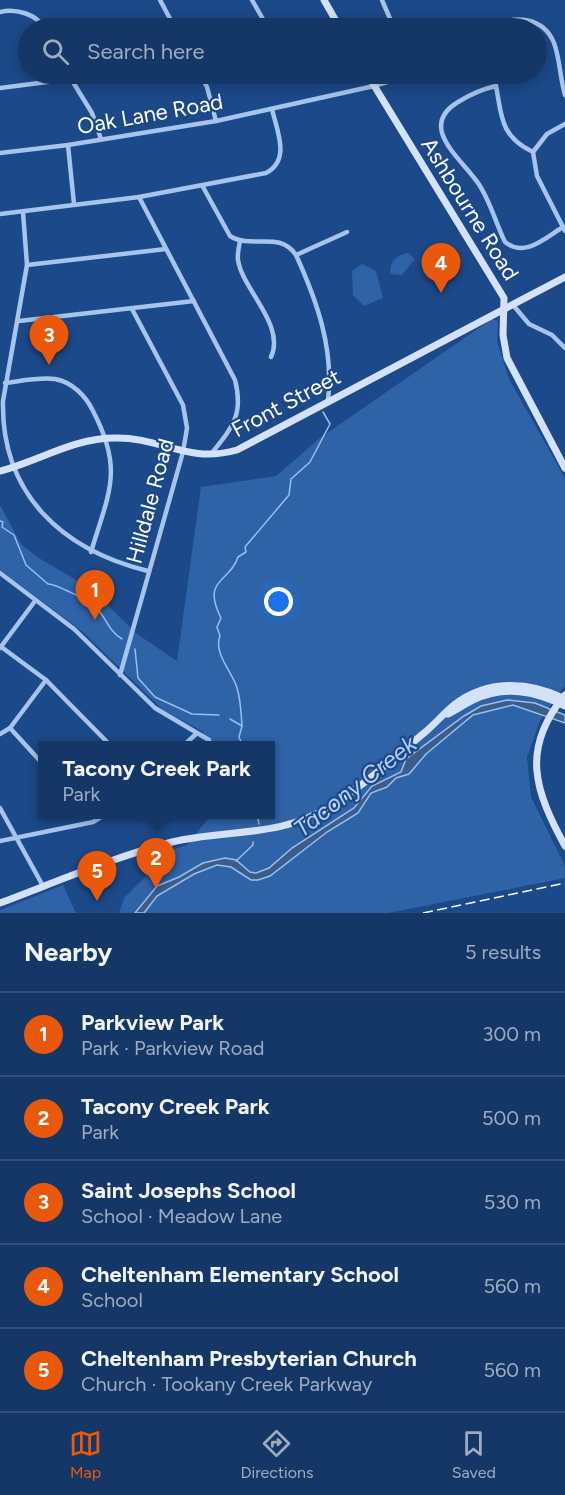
<!DOCTYPE html>
<meta charset="utf-8">
<style>
body{margin:0;font-family:Figtree,sans-serif;background:#224270;color:#f1f3f6}
.you{position:absolute;left:279px;top:602px;width:21px;height:21px;margin:-15px;border:4px solid #fff;border-radius:50%;background:#1a73e8;box-shadow:0 0 0 9px #1a73e833}
.badge{display:grid;place-items:center;width:39px;height:39px;border-radius:50%;background:#ea580c;color:#fff;font-size:20px;font-weight:700}
.pin{position:absolute;translate:-50% -50px;filter:drop-shadow(0 2px 3px #0008)}
.pin::after{content:'';position:absolute;top:32px;width:21px;height:18px;background:inherit;clip-path:polygon(0 0,100% 0,50% 100%)}
.popup{position:absolute;left:38px;top:741px;width:237px;height:78px;box-sizing:border-box;display:grid;place-content:center;border-radius:0px;background:#153767;filter:drop-shadow(0 2px 4px #0005);font-size:20px;white-space:nowrap;color:#9dacc0}
.popup b{font-size:22px;color:#f1f3f6}
.popup::after{content:'';position:absolute;left:50%;top:100%;margin-left:-12px;border:12px solid transparent;border-top-color:#153767}
.list{margin:0;padding:0;list-style:none}
h2{display:flex;justify-content:space-between;align-items:center;height:78px;margin:0;padding:0 24px;font-size:26px}
h2 small{font-size:20px;font-weight:400;color:#9dacc0}
.list li{display:grid;grid-template-columns:39px 1fr auto;gap:18px;align-items:center;box-sizing:border-box;height:84px;padding:0 24px;border-top:2px solid #34517b}
.list b{display:block;font-size:22px;white-space:nowrap}
.list p{margin:0;font-size:20px;white-space:nowrap;color:#9dacc0}
.list em{font-size:20px;font-style:normal;color:#9dacc0}
.icon{flex:none;width:33px;height:33px;fill:none;stroke:currentColor;stroke-width:2;stroke-linecap:round;stroke-linejoin:round}
.map{position:relative;flex:none;width:565px;height:913px;overflow:hidden}
.search{position:absolute;background:#153767;box-shadow:0 3px 15px #0003;left:18px;right:18px;top:18px;height:66px;display:flex;align-items:center;gap:15px;box-sizing:border-box;padding:0 21px;border-radius:33px;color:#9dacc0;font-size:22px}
.sheet{height:498px;background:#153767}
nav{display:flex;justify-content:space-around;align-items:center;box-sizing:border-box;height:84px;border-top:2px solid #34517b;background:#153767;font-size:16px;color:#9dacc0}
nav a{display:grid;justify-items:center;gap:3px}
nav .on{color:#ea580c}
.map>svg:first-child{display:block}
.green{fill:#2f63a7}
.water{fill:#3c5d8b;stroke:#99bfee;stroke-width:1.5}
.lines{fill:none;stroke-linecap:round;stroke-linejoin:round}
.stream{stroke:#99bfee;stroke-width:1.5}
.street{stroke:#a6c4ec;stroke-width:4.5}
.secondary{stroke:#d3e2f9;stroke-width:7}
.rail{stroke:#fff;stroke-width:1.5;stroke-dasharray:10 4.5;stroke-linecap:butt}
.labels{text-anchor:middle;dominant-baseline:central;stroke-width:4.5;stroke-linejoin:round;paint-order:stroke}
.street-label{font-size:22px;fill:#fff;stroke:#1c4989}
.water-label{font-size:24px;font-style:italic;fill:#b2cef3;stroke:#1c4989}
</style>
<div class="map">
<svg width="565" height="913" viewBox="0 0 565 913">
<rect width="100%" height="100%" fill="#1c4989"/>
<g class="green">
<path d="M408,253L415,259L402,275L390,274C390,260 396,256 408,253Z"/>
<path d="M362,264L376,271L383,298L364,306L353,295L352,271Z"/>
<path d="M492,319L498,321L497,341L509,379L565,478V685L540,721L527,757L531,797L565,866V878L388,913H119L124,898L145,877L154,855L187,845L211,815L270,814V746L210,745L202,731L163,710L83,632L3,572L0,569V505L21,544L37,557L90,588L137,634L177,661L201,487L276,476L320,438Z"/>
<path d="M63,885L76,913H0V910Z"/>
</g>
<path class="water" d="M507,700L535,703L565,715V723L513,705L473,715L426,754L409,774L396,778L387,787L371,793L358,813L327,832L270,876L258,880H251L231,867L217,865L194,874L157,896L144,913H135L157,886L179,877L203,863L225,858L236,860L250,872L256,873L269,868L292,848L354,808L372,786L401,772L406,759L464,716L481,706Z"/>
<g class="lines">
<g class="stream">
<path d="M0,521L3,522L2,527L14,535L26,565L48,584C53,583 92,602 95,606C106,617 109,632 122,639"/>
<path d="M135,649L138,678L155,697L192,714L219,715"/>
<path d="M230,719L242,726L239,737L243,746"/>
<path d="M242,726C241,714 241,701 237,688C233,673 213,653 220,636L217,627L221,618C201,578 230,583 238,557L246,552L245,547L289,495L291,479L310,462L330,424L323,412"/>
<path d="M257,814L259,824"/>
<path d="M236,861L253,845V842"/>
</g>
<g class="street">
<path d="M160,0L175,28"/>
<path d="M252,0L268,28"/>
<path d="M382,0L394,28"/>
<path d="M0,12C15,8 37,14 44,28"/>
<path d="M494,28C514,13 544,18 554,43C560,59 560,78 565,95"/>
<path d="M68,74L92,113L101,139"/>
<path d="M200,74L207,87L216,121"/>
<path d="M493,74C503,106 494,134 533,152"/>
<path d="M496,86C482,89 471,94 458,102C417,127 461,158 478,183C490,200 496,224 505,242C525,258 545,238 563,227"/>
<path d="M0,88L55,81L68,75"/>
<path d="M565,124L547,134L533,152L537,176L565,231"/>
<path d="M68,145L74,204"/>
<path d="M0,153L68,145L216,121L374,86L410,75L429,74"/>
<path d="M203,187L230,236C252,250 279,230 296,255C317,301 334,349 328,400"/>
<path d="M139,197L235,380C244,415 232,428 211,454"/>
<path d="M23,212L27,265L3,401C1,494 62,550 148,571"/>
<path d="M0,214L139,197L266,173C291,160 277,131 272,109"/>
<path d="M240,241C239,247 237,254 238,260C242,289 286,325 271,357"/>
<path d="M296,255L347,232"/>
<path d="M27,265L166,249"/>
<path d="M513,305L529,324L552,335L565,348"/>
<path d="M19,321L194,301"/>
<path d="M5,383C21,381 39,377 55,379C72,382 86,396 93,411C124,470 109,492 91,552"/>
<path d="M0,573L74,629L155,708L209,740"/>
<path d="M0,646L46,680L111,746"/>
<path d="M0,648L35,601"/>
<path d="M120,675L183,452L187,428L183,405L132,309"/>
<path d="M10,728L42,763"/>
<path d="M0,734L10,728L46,680"/>
<path d="M183,746L196,734"/>
<path d="M0,808L43,886"/>
<path d="M0,841L93,822L106,814"/>
</g>
<g class="secondary">
<path d="M324,0L340,28"/>
<path d="M367,74L504,298L503,335L507,358L565,468"/>
<path d="M0,471C39,461 73,438 115,438C161,437 187,464 237,450L565,277"/>
<path d="M565,695C520,749 535,791 565,846"/>
<path d="M448,714C457,710 464,704 473,700C505,685 535,691 565,706"/>
<path d="M0,903C56,882 114,857 172,842C226,829 281,838 331,806C363,786 394,758 424,733C434,725 443,714 454,705C487,679 529,681 565,699"/>
</g>
<path class="rail" d="M423,913L565,883"/>
</g>
<g class="labels">
<g class="street-label">
<text transform="translate(150 114) rotate(-10)">Oak Lane Road</text>
<text transform="translate(470 209) rotate(58)">Ashbourne Road</text>
<text transform="translate(286 403) rotate(-28)">Front Street</text>
<text transform="translate(150 501) rotate(-75)">Hilldale Road</text>
</g>
<g class="water-label">
<text transform="translate(355 786) rotate(-38)">Tacony Creek</text>
</g>
</g>
</svg>
<div class="you"></div>
<div class="pin badge" style="left:95px;top:620px">1</div>
<div class="pin badge" style="left:156px;top:888px">2</div>
<div class="popup"><b>Tacony Creek Park</b>Park</div>
<div class="pin badge" style="left:49px;top:365px">3</div>
<div class="pin badge" style="left:441px;top:293px">4</div>
<div class="pin badge" style="left:97px;top:901px">5</div>
<div class="search"><svg class="icon" aria-label="search" viewBox="0 0 24 24"><circle cx="10" cy="10" r="6"/><path d="M15 15l6 6"/></svg>Search here</div>
</div>
<section class="sheet">
<h2>Nearby<small>5 results</small></h2>
<ul class="list">
<li><span class="badge">1</span><div><b>Parkview Park</b><p>Park · Parkview Road</p></div><em>300 m</em></li>
<li><span class="badge">2</span><div><b>Tacony Creek Park</b><p>Park</p></div><em>500 m</em></li>
<li><span class="badge">3</span><div><b>Saint Josephs School</b><p>School · Meadow Lane</p></div><em>530 m</em></li>
<li><span class="badge">4</span><div><b>Cheltenham Elementary School</b><p>School</p></div><em>560 m</em></li>
<li><span class="badge">5</span><div><b>Cheltenham Presbyterian Church</b><p>Church · Tookany Creek Parkway</p></div><em>560 m</em></li>
</ul>
</section>
<nav>
<a class="on"><svg class="icon" aria-label="map" viewBox="0 0 24 24"><path d="M3 6l6-2 6 2 6-2v14l-6 2-6-2-6 2zM9 4v14M15 6v14"/></svg>Map</a>
<a><svg class="icon" aria-label="directions" viewBox="0 0 24 24"><path d="M12 3l9 9-9 9-9-9zM9 14v-3h6M13 9l2 2-2 2"/></svg>Directions</a>
<a><svg class="icon" aria-label="saved" viewBox="0 0 24 24"><path d="M7 4h10v16l-5-4-5 4z"/></svg>Saved</a>
</nav>
